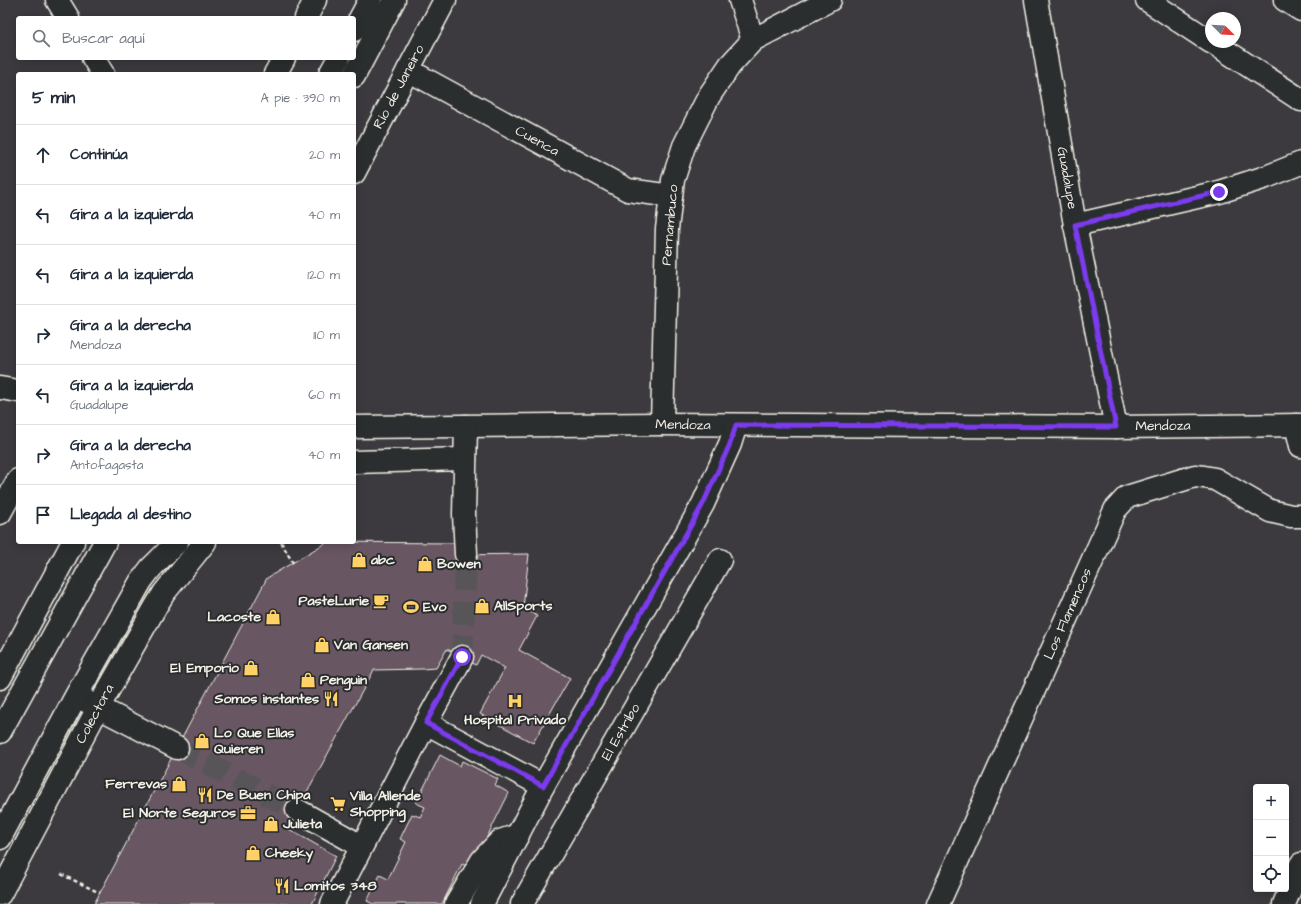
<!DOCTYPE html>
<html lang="es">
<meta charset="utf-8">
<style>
body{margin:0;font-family:"Architects Daughter",sans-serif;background:#f2f2f3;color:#1f2937}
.controls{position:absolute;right:12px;bottom:12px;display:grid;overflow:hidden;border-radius:4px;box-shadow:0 2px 10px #0003}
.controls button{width:36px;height:36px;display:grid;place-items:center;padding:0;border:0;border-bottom:1px solid #e0e1e3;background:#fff;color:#1f2937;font:20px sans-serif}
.compass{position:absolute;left:1205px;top:12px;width:36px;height:36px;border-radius:50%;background:#fff;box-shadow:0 2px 10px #0003;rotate:114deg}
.stop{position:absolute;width:12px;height:12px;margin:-9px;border:3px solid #7c3aed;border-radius:50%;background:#fff}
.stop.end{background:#7c3aed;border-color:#fff;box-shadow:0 1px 4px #0008}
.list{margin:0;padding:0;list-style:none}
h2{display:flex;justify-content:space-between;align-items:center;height:52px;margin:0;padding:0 16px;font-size:17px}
h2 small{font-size:13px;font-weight:400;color:#747a83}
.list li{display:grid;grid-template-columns:26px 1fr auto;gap:12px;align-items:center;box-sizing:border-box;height:60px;padding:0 16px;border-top:1px solid #e0e1e3}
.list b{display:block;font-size:15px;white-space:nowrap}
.list p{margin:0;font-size:13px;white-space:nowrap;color:#747a83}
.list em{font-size:13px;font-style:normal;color:#747a83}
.icon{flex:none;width:22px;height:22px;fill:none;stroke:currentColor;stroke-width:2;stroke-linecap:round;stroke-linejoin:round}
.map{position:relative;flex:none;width:1301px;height:904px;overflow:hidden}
.search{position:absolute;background:#fff;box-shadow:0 2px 10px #0003;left:16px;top:16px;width:340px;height:44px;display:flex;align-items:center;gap:10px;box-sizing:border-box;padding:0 14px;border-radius:4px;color:#747a83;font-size:15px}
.panel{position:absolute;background:#fff;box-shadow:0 2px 10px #0003;left:16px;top:72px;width:340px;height:472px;border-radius:4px}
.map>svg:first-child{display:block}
.building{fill:#675762;stroke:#f4f1e8}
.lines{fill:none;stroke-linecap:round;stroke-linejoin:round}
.minor-tunnel{stroke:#585558;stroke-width:22;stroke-dasharray:22 11;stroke-linecap:butt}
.minor-casing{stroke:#f4f1e8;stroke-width:25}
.major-casing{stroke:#f4f1e8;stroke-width:25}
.path{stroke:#f4f1e8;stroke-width:2.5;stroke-dasharray:4 3;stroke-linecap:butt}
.minor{stroke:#2a2d2e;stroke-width:22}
.major{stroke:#2a2d2e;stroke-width:22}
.route{stroke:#7c3aed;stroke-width:5}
.labels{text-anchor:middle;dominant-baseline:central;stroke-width:4;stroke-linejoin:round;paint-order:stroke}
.street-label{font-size:14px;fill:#f4f1e8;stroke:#2a2d2e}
.poi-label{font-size:14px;font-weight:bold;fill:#f4f1e8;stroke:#2a2d2e;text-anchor:start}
</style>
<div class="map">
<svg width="1301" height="904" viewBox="0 0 1301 904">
<rect width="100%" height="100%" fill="#3c3a3e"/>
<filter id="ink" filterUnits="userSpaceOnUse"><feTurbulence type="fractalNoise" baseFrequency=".025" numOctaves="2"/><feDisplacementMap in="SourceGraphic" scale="8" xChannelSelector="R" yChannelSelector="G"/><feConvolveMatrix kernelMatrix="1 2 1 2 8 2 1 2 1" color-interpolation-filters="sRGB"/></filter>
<g filter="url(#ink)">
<g class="building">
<path d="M327,542L454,543L457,555L529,554L523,608L537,616L519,650L570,678L533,743L480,714L505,668L481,655L476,665L447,649L436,668L422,669L374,670L287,828L336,856L312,904H94L267,578Z"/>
<path d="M440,755L460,766L462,761L498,779L495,785L509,793L471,869L462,864L442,904H373L367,901L380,875L388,879L406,842L400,839L412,814L420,817L425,807L416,803Z"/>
</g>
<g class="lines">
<g class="minor-tunnel">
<path d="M462,657L466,554"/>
<path d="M177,748L297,810"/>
</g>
<defs>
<g id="minor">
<path d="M57,0L68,18"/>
<path d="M740,0L753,40"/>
<path d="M1036,0L1075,225L1116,427"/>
<path d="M1147,0L1211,42"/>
<path d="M1285,0L1301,10"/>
<path d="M306,18L315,0"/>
<path d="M1212,42L1301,100"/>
<path d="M93,58L103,74"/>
<path d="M408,70L628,190L671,196"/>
<path d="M275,74L284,58"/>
<path d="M354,173L445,0"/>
<path d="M1075,225L1219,192L1266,177L1301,163"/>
<path d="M662,424L667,229L673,180L684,146L709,96L730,65L753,40L830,0"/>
<path d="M1296,425L1301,446"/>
<path d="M354,427L662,424L1116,427L1301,425"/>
<path d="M354,462L465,459"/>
<path d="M0,513L18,480"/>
<path d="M466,554L464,514L466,426"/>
<path d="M86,701L177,748"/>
<path d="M426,723L543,786"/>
<path d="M297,810L361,846"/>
<path d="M0,838L76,696L141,581L151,568L177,542"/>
<path d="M0,894L98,708L156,606L164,593L205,542"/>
<path d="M332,904L426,723L462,657"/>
<path d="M456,904L482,860L500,841L518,835"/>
<path d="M482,904L543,786L703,504L730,444L736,425"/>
<path d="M522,904L720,560"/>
<path d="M938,904L1115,510L1127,497L1195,476L1204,477L1215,479L1270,511L1291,516H1301"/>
<path d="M1284,904L1301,864"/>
</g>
<g id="major">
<path d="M354,30L370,0"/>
<path d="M330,74L339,58"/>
<path d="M354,76L394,0"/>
<path d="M0,388L18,391"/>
<path d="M0,678L73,542"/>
<path d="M0,732L105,542"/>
</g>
</defs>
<use href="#minor" class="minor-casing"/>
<use href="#major" class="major-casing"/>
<g class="path">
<path d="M281,542L293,563"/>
<path d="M61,874L100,893"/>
</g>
<use href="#minor" class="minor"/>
<use href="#major" class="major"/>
</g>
</g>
<g class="lines" filter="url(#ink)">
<path class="route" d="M462,657L426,723L543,786L703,504L730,444L736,425L1116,427L1075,225L1219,192"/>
</g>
<defs>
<symbol id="shop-bare" viewBox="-9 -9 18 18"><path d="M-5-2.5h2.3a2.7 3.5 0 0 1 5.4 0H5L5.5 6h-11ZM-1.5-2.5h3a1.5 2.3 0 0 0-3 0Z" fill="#ffd166" stroke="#2a2d2e" stroke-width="2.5" paint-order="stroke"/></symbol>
<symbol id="cafe-bare" viewBox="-9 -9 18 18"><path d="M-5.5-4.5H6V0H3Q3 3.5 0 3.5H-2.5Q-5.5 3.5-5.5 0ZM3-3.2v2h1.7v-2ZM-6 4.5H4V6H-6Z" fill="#ffd166" stroke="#2a2d2e" stroke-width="2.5" paint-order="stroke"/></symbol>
<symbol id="stadium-bare" viewBox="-9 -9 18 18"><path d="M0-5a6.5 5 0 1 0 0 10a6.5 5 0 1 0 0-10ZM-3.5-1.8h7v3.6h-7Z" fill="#ffd166" stroke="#2a2d2e" stroke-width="2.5" paint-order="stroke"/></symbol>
<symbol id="restaurant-bare" viewBox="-9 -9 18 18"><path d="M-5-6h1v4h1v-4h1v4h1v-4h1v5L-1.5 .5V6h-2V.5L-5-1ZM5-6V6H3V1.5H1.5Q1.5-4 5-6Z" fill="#ffd166" stroke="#2a2d2e" stroke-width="2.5" paint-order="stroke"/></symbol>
<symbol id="hospital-bare" viewBox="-9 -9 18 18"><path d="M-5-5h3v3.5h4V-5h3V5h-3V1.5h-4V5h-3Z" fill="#ffd166" stroke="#2a2d2e" stroke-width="2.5" paint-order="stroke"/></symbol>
<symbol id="supermarket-bare" viewBox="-9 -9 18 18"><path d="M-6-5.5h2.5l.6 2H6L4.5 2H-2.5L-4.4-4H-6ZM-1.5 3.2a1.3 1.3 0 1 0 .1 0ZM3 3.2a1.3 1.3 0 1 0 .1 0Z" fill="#ffd166" stroke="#2a2d2e" stroke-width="2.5" paint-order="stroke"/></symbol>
<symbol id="office-bare" viewBox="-9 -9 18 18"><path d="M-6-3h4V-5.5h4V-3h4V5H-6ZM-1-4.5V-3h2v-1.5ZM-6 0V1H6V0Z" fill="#ffd166" stroke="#2a2d2e" stroke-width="2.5" paint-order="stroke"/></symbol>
</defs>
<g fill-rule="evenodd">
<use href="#shop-bare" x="348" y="549" width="22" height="22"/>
<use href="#shop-bare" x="414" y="553" width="22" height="22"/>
<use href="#cafe-bare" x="370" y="590" width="22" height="22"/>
<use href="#shop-bare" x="471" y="595" width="22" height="22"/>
<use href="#stadium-bare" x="400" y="596" width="22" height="22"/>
<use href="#shop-bare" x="262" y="606" width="22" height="22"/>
<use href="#shop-bare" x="311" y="634" width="22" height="22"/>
<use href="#shop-bare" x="240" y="657" width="22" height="22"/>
<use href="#shop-bare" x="297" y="669" width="22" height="22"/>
<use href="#restaurant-bare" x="320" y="688" width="22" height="22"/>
<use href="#hospital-bare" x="504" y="690" width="22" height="22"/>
<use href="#shop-bare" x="191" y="730" width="22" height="22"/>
<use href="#shop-bare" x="168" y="773" width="22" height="22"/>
<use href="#restaurant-bare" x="194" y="784" width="22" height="22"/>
<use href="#supermarket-bare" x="327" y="793" width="22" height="22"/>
<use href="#office-bare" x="237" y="802" width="22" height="22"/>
<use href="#shop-bare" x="260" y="813" width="22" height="22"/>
<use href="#shop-bare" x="242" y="842" width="22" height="22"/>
<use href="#restaurant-bare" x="271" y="875" width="22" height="22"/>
</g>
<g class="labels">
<g class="street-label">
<text transform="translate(399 87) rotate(-62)">Río de Janeiro</text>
<text transform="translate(537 141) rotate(29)">Cuenca</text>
<text transform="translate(1067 178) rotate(80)">Guadalupe</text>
<text transform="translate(670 225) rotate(-85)">Pernambuco</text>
<text transform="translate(683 425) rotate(1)">Mendoza</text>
<text transform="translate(1163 426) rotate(-1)">Mendoza</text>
<text transform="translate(1068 614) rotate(-66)">Los Flamencos</text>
<text transform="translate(95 714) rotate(-62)">Colectora</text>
<text transform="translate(621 732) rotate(-60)">El Estribo</text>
</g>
<g class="poi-label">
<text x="371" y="560">abc</text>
<text x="437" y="564">Bowen</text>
<text x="369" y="601" text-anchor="end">PasteLurie</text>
<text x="494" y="606">AllSports</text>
<text x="423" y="607">Evo</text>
<text x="261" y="617" text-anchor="end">Lacoste</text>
<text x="334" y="645">Van Gansen</text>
<text x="239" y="668" text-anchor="end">El Emporio</text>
<text x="320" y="680">Penguin</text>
<text x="319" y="699" text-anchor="end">Somos instantes</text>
<text x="515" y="720" text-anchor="middle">Hospital Privado</text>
<text x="214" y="733">Lo Que Ellas<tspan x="214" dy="16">Quieren</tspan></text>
<text x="167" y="784" text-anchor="end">Ferrevas</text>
<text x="217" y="795">De Buen Chipa</text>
<text x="350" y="796">Villa Allende<tspan x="350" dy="16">Shopping</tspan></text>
<text x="236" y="813" text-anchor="end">El Norte Seguros</text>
<text x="283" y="824">Julieta</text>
<text x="265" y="853">Cheeky</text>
<text x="294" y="886">Lomitos 348</text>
</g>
</g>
</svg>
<div class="controls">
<button>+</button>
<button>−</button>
<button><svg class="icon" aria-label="locate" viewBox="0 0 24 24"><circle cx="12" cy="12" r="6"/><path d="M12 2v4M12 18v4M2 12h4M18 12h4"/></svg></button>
</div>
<svg class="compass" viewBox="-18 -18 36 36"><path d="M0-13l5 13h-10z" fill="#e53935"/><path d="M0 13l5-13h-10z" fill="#747a83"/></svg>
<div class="stop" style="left:462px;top:657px"></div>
<div class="stop end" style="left:1219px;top:192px"></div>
<div class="search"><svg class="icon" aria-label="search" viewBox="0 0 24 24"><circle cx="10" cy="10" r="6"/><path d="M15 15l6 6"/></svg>Buscar aquí</div>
<section class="panel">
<h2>5 min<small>A pie · 390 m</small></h2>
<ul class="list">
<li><svg class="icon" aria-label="ahead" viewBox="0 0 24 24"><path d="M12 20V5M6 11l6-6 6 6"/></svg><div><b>Continúa</b></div><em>20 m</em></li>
<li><svg class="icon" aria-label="left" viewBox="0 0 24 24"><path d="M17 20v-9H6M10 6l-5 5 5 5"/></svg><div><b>Gira a la izquierda</b></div><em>40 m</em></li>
<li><svg class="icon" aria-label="left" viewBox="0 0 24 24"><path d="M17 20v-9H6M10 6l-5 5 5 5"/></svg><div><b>Gira a la izquierda</b></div><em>120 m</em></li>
<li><svg class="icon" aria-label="right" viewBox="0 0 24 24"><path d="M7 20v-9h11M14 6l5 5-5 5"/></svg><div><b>Gira a la derecha</b><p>Mendoza</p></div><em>110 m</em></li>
<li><svg class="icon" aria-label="left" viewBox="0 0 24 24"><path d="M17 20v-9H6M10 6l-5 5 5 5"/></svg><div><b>Gira a la izquierda</b><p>Guadalupe</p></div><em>60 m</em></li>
<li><svg class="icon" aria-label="right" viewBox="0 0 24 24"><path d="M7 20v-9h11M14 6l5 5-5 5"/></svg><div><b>Gira a la derecha</b><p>Antofagasta</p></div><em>40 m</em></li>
<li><svg class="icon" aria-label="arrive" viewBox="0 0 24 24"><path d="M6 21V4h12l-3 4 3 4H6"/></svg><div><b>Llegada al destino</b></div></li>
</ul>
</section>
</div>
